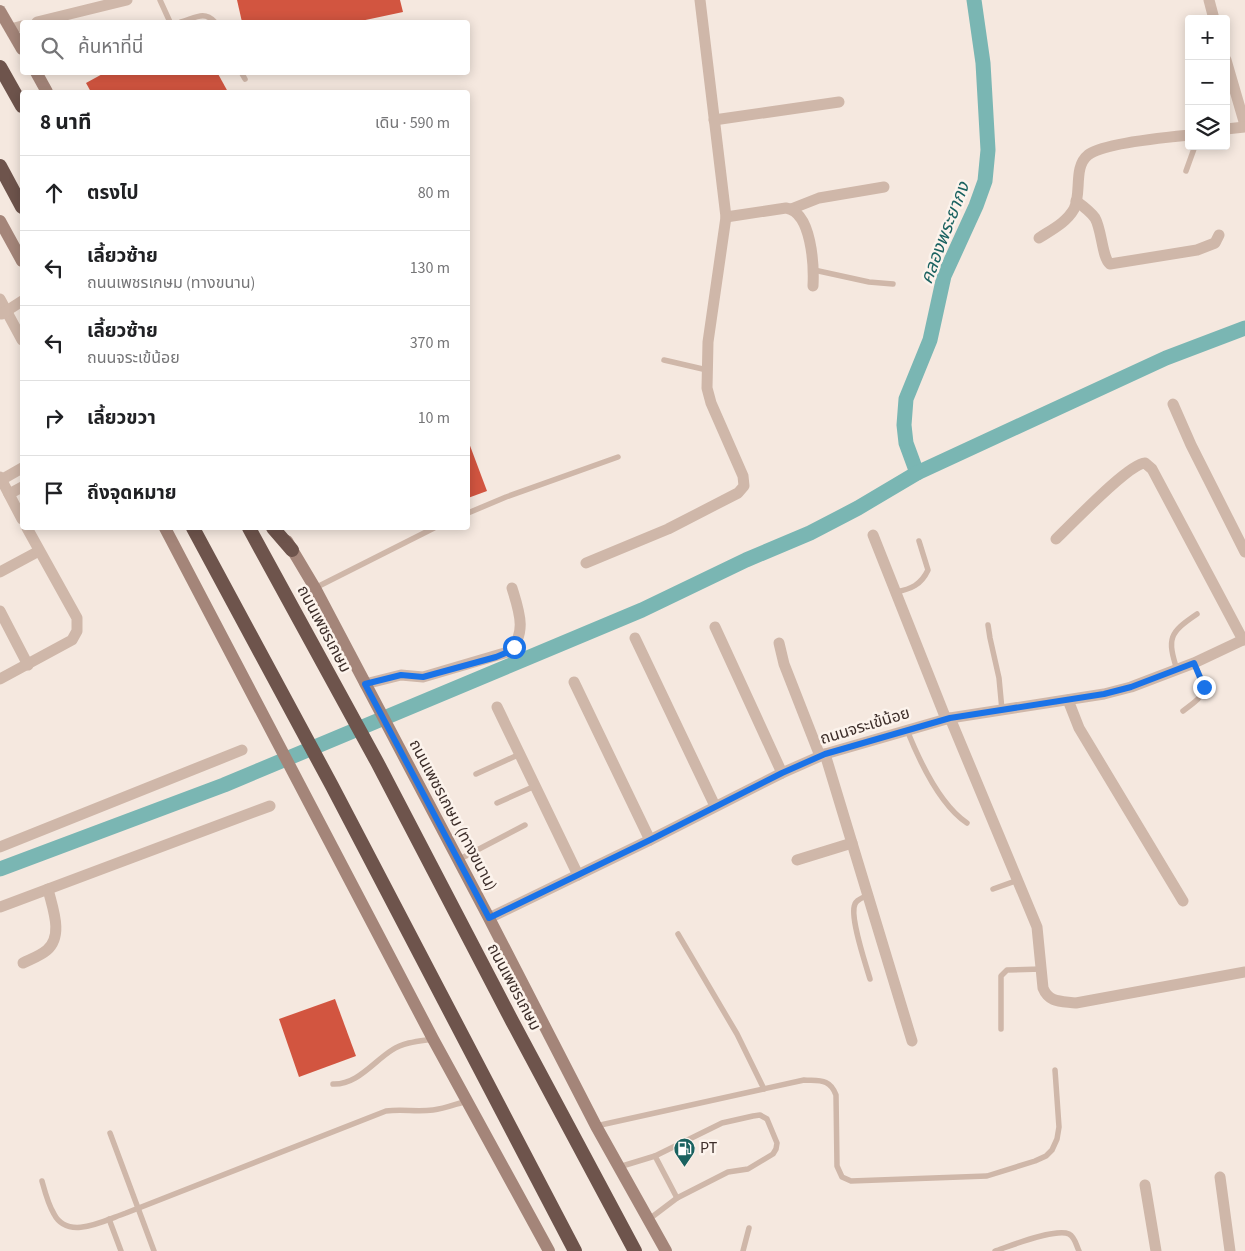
<!DOCTYPE html>
<html lang="th">
<meta charset="utf-8">
<style>
body{margin:0;font-family:"Source Sans 3","Noto Sans Thai",sans-serif;background:#f6f6f6;color:#202124}
.controls{position:absolute;right:15px;top:15px;display:grid;overflow:hidden;border-radius:5px;box-shadow:0 2px 12px #0003}
.controls button{width:45px;height:45px;display:grid;place-items:center;padding:0;border:0;border-bottom:1px solid #e0e0e0;background:#fff;color:#202124;font:25px sans-serif}
.stop{position:absolute;width:15px;height:15px;margin:-11px;border:4px solid #1a73e8;border-radius:50%;background:#fff}
.stop.end{background:#1a73e8;border-color:#fff;box-shadow:0 1px 5px #0008}
.list{margin:0;padding:0;list-style:none}
h2{display:flex;justify-content:space-between;align-items:center;height:65px;margin:0;padding:0 20px;font-size:21px}
h2 small{font-size:16px;font-weight:400;color:#757577}
.list li{display:grid;grid-template-columns:32px 1fr auto;gap:15px;align-items:center;box-sizing:border-box;height:75px;padding:0 20px;border-top:1px solid #e0e0e0}
.list b{display:block;font-size:19px;white-space:nowrap}
.list p{margin:0;font-size:16px;white-space:nowrap;color:#757577}
.list em{font-size:16px;font-style:normal;color:#757577}
.icon{flex:none;width:28px;height:28px;fill:none;stroke:currentColor;stroke-width:2;stroke-linecap:round;stroke-linejoin:round}
.map{position:relative;flex:none;width:1245px;height:1251px;overflow:hidden}
.search{position:absolute;background:#fff;box-shadow:0 2px 12px #0003;left:20px;top:20px;width:450px;height:55px;display:flex;align-items:center;gap:12px;box-sizing:border-box;padding:0 18px;border-radius:5px;color:#757577;font-size:19px}
.panel{position:absolute;background:#fff;box-shadow:0 2px 12px #0003;left:20px;top:90px;width:450px;height:440px;border-radius:5px}
.map>svg:first-child{display:block}
.lines{fill:none;stroke-linecap:round;stroke-linejoin:round}
.canal{stroke:#7ab6b3;stroke-width:15}
.building{fill:#d25540}
.service{stroke:#cfb7a9;stroke-width:5.5}
.minor{stroke:#cfb7a9;stroke-width:11}
.secondary{stroke:#a48579;stroke-width:12}
.trunk{stroke:#6e544c;stroke-width:14}
.route{stroke:#1a73e8;stroke-width:6}
.labels{text-anchor:middle;dominant-baseline:central;stroke-width:5;stroke-linejoin:round;paint-order:stroke}
.street-label{font-size:16px;fill:#3c2d29;stroke:#fcf3ec}
.poi-label{font-size:16px;fill:#3c2d29;stroke:#fcf3ec;text-anchor:start}
.water-label{font-size:18px;font-style:italic;fill:#1a6260;stroke:#fcf3ec}
</style>
<div class="map">
<svg width="1245" height="1251" viewBox="0 0 1245 1251">
<rect width="100%" height="100%" fill="#f5e8df"/>
<g class="lines">
<g class="canal">
<path d="M917,473L906,443L904,425L906,399L930,340L944,276L976,206L985,181L988,150L983,63L974,0"/>
<path d="M0,869L224,785L642,610L746,560L810,533L858,508L917,473L1166,358L1245,328"/>
</g>
</g>
<g class="building">
<path d="M237,0H400L403,12L356,22H242Z"/>
<path d="M106,72H217L228,92H91L86,83Z"/>
<path d="M469,443L487,491L468,498V443Z"/>
<path d="M335,999L356,1056L299,1077L279,1019Z"/>
</g>
<g class="lines">
<g class="service">
<path d="M160,0L170,22"/>
<path d="M181,22C195,18 204,10 215,22"/>
<path d="M241,72L245,79"/>
<path d="M1186,171L1195,146"/>
<path d="M814,270L869,282L893,284"/>
<path d="M664,360L707,370"/>
<path d="M468,513L506,497L618,457"/>
<path d="M315,588L434,528"/>
<path d="M896,592C911,589 921,585 928,570L919,541"/>
<path d="M988,625L990,638L999,678L1002,710"/>
<path d="M1177,670C1167,638 1169,633 1197,614"/>
<path d="M1183,711C1209,692 1207,691 1194,663"/>
<path d="M907,730C919,760 940,805 967,823"/>
<path d="M476,774L520,754"/>
<path d="M497,803L535,786"/>
<path d="M458,860L525,825"/>
<path d="M993,889L1018,880"/>
<path d="M868,895C863,898 857,899 855,904C849,916 866,965 870,979"/>
<path d="M678,934L737,1034L764,1089"/>
<path d="M1001,1029V976L1007,970L1042,969"/>
<path d="M333,1084C357,1085 373,1062 392,1050C404,1042 420,1041 433,1039"/>
<path d="M596,1126L804,1080C819,1081 830,1078 836,1095L837,1166L842,1177L851,1181L987,1176L1035,1161L1046,1156L1052,1150L1057,1139L1059,1127L1055,1070"/>
<path d="M110,1133L154,1251"/>
<path d="M655,1156L677,1198"/>
<path d="M619,1167L655,1156L722,1123L753,1116L760,1115L767,1119L777,1143L776,1149L773,1154L748,1169L728,1172L677,1198L648,1220"/>
<path d="M42,1181C45,1192 48,1204 54,1214C68,1241 105,1220 126,1213L386,1111C402,1109 417,1112 433,1110C444,1109 456,1104 467,1101"/>
<path d="M109,1219L121,1251"/>
<path d="M743,1251L749,1228"/>
<path d="M995,1251C1010,1246 1055,1228 1069,1234C1075,1237 1076,1245 1079,1251"/>
</g>
<g class="minor">
<path d="M1209,0L1214,19"/>
<path d="M37,22L127,0"/>
<path d="M11,29L22,26"/>
<path d="M1226,60L1245,125"/>
<path d="M714,120L839,102"/>
<path d="M1226,129L1245,127"/>
<path d="M1076,201C1083,206 1090,211 1095,218C1102,230 1102,258 1110,264L1197,250L1215,243L1219,235"/>
<path d="M791,209L819,198L884,187"/>
<path d="M726,217L786,208C812,212 814,266 813,286"/>
<path d="M1039,238C1051,230 1066,223 1074,209C1082,193 1073,167 1088,155C1102,143 1168,137 1189,135"/>
<path d="M0,299L22,340"/>
<path d="M2,314L22,301"/>
<path d="M1173,404L1191,445L1245,552"/>
<path d="M0,477L22,519"/>
<path d="M1,480L22,468"/>
<path d="M9,494L22,487"/>
<path d="M873,535L946,719"/>
<path d="M1056,539C1072,524 1128,464 1145,463L1152,469L1243,640"/>
<path d="M586,563L668,529L738,493L744,486L743,476L711,403L707,388L708,342L726,217L700,0"/>
<path d="M0,572L39,551"/>
<path d="M0,611L28,665"/>
<path d="M715,627L782,773"/>
<path d="M635,638L715,806"/>
<path d="M779,643L784,664L820,756"/>
<path d="M0,679L72,640L77,631V618L27,528"/>
<path d="M574,682L650,840"/>
<path d="M365,684L401,675L423,677L508,652C528,634 519,611 512,588"/>
<path d="M1068,700L1079,728L1183,901"/>
<path d="M497,707L578,875"/>
<path d="M950,718L1037,927L1043,988C1049,1003 1061,1001 1076,1003L1245,972"/>
<path d="M825,754L912,1041"/>
<path d="M0,847L242,750"/>
<path d="M797,860L852,843"/>
<path d="M0,907L270,806"/>
<path d="M489,918L650,840L782,773L825,754L950,718L1104,694L1131,687L1194,663L1245,639"/>
<path d="M23,963C31,959 40,956 47,950C64,935 52,907 48,889"/>
<path d="M1220,1177L1230,1251"/>
<path d="M1145,1185L1156,1251"/>
</g>
<g class="secondary">
<path d="M0,11L22,49"/>
<path d="M36,72L47,92"/>
<path d="M0,221L22,261"/>
<path d="M165,528L433,1039L549,1251"/>
<path d="M287,541L315,588L489,918L596,1126L666,1251"/>
</g>
<g class="trunk">
<path d="M0,67L22,106"/>
<path d="M0,166L22,207"/>
<path d="M193,528L332,786L575,1251"/>
<path d="M249,528L377,762L512,1021L635,1251"/>
<path d="M273,528L292,550"/>
</g>
</g>
<g class="lines">
<path class="route" d="M514,647L508,652L496,657L423,677L401,675L365,684L489,918L650,840L782,773L825,754L950,718L1104,694L1131,687L1194,663L1204,687"/>
</g>
<defs>
<symbol id="fuel-pin" viewBox="-11 -11 22 30"><path d="M0 17L-7.5 6A9.5 9.5 0 1 1 7.5 6Z" fill="#1a6260" stroke="#fcf3ec"/><path d="M-5.5-6h7V0h2V4h1.3V-2.5L3-4.5l.8-.8L6-3V5H2.5V1h-1V6h-7ZM-4.2-4.7v3.2H.2V-4.7Z" fill="#fff"/></symbol>
</defs>
<g fill-rule="evenodd">
<use href="#fuel-pin" x="672" y="1136" width="25" height="34"/>
</g>
<g class="labels">
<g class="street-label">
<text transform="translate(324 629) rotate(62)">ถนนเพชรเกษม</text>
<text transform="translate(865 726) rotate(-17)">ถนนจระเข้น้อย</text>
<text transform="translate(453 815) rotate(62)">ถนนเพชรเกษม (ทางขนาน)</text>
<text transform="translate(514 987) rotate(62)">ถนนเพชรเกษม</text>
</g>
<g class="poi-label">
<text x="700" y="1148">PT</text>
</g>
<g class="water-label">
<text transform="translate(945 233) rotate(-69)">คลองพระยากง</text>
</g>
</g>
</svg>
<div class="controls">
<button>+</button>
<button>−</button>
<button><svg class="icon" aria-label="layers" viewBox="0 0 24 24"><path d="M12 4l9 5-9 5-9-5zM3 14l9 5 9-5"/></svg></button>
</div>
<div class="stop" style="left:514px;top:647px"></div>
<div class="stop end" style="left:1204px;top:687px"></div>
<div class="search"><svg class="icon" aria-label="search" viewBox="0 0 24 24"><circle cx="10" cy="10" r="6"/><path d="M15 15l6 6"/></svg>ค้นหาที่นี่</div>
<section class="panel">
<h2>8 นาที<small>เดิน · 590 m</small></h2>
<ul class="list">
<li><svg class="icon" aria-label="ahead" viewBox="0 0 24 24"><path d="M12 20V5M6 11l6-6 6 6"/></svg><div><b>ตรงไป</b></div><em>80 m</em></li>
<li><svg class="icon" aria-label="left" viewBox="0 0 24 24"><path d="M17 20v-9H6M10 6l-5 5 5 5"/></svg><div><b>เลี้ยวซ้าย</b><p>ถนนเพชรเกษม (ทางขนาน)</p></div><em>130 m</em></li>
<li><svg class="icon" aria-label="left" viewBox="0 0 24 24"><path d="M17 20v-9H6M10 6l-5 5 5 5"/></svg><div><b>เลี้ยวซ้าย</b><p>ถนนจระเข้น้อย</p></div><em>370 m</em></li>
<li><svg class="icon" aria-label="right" viewBox="0 0 24 24"><path d="M7 20v-9h11M14 6l5 5-5 5"/></svg><div><b>เลี้ยวขวา</b></div><em>10 m</em></li>
<li><svg class="icon" aria-label="arrive" viewBox="0 0 24 24"><path d="M6 21V4h12l-3 4 3 4H6"/></svg><div><b>ถึงจุดหมาย</b></div></li>
</ul>
</section>
</div>
